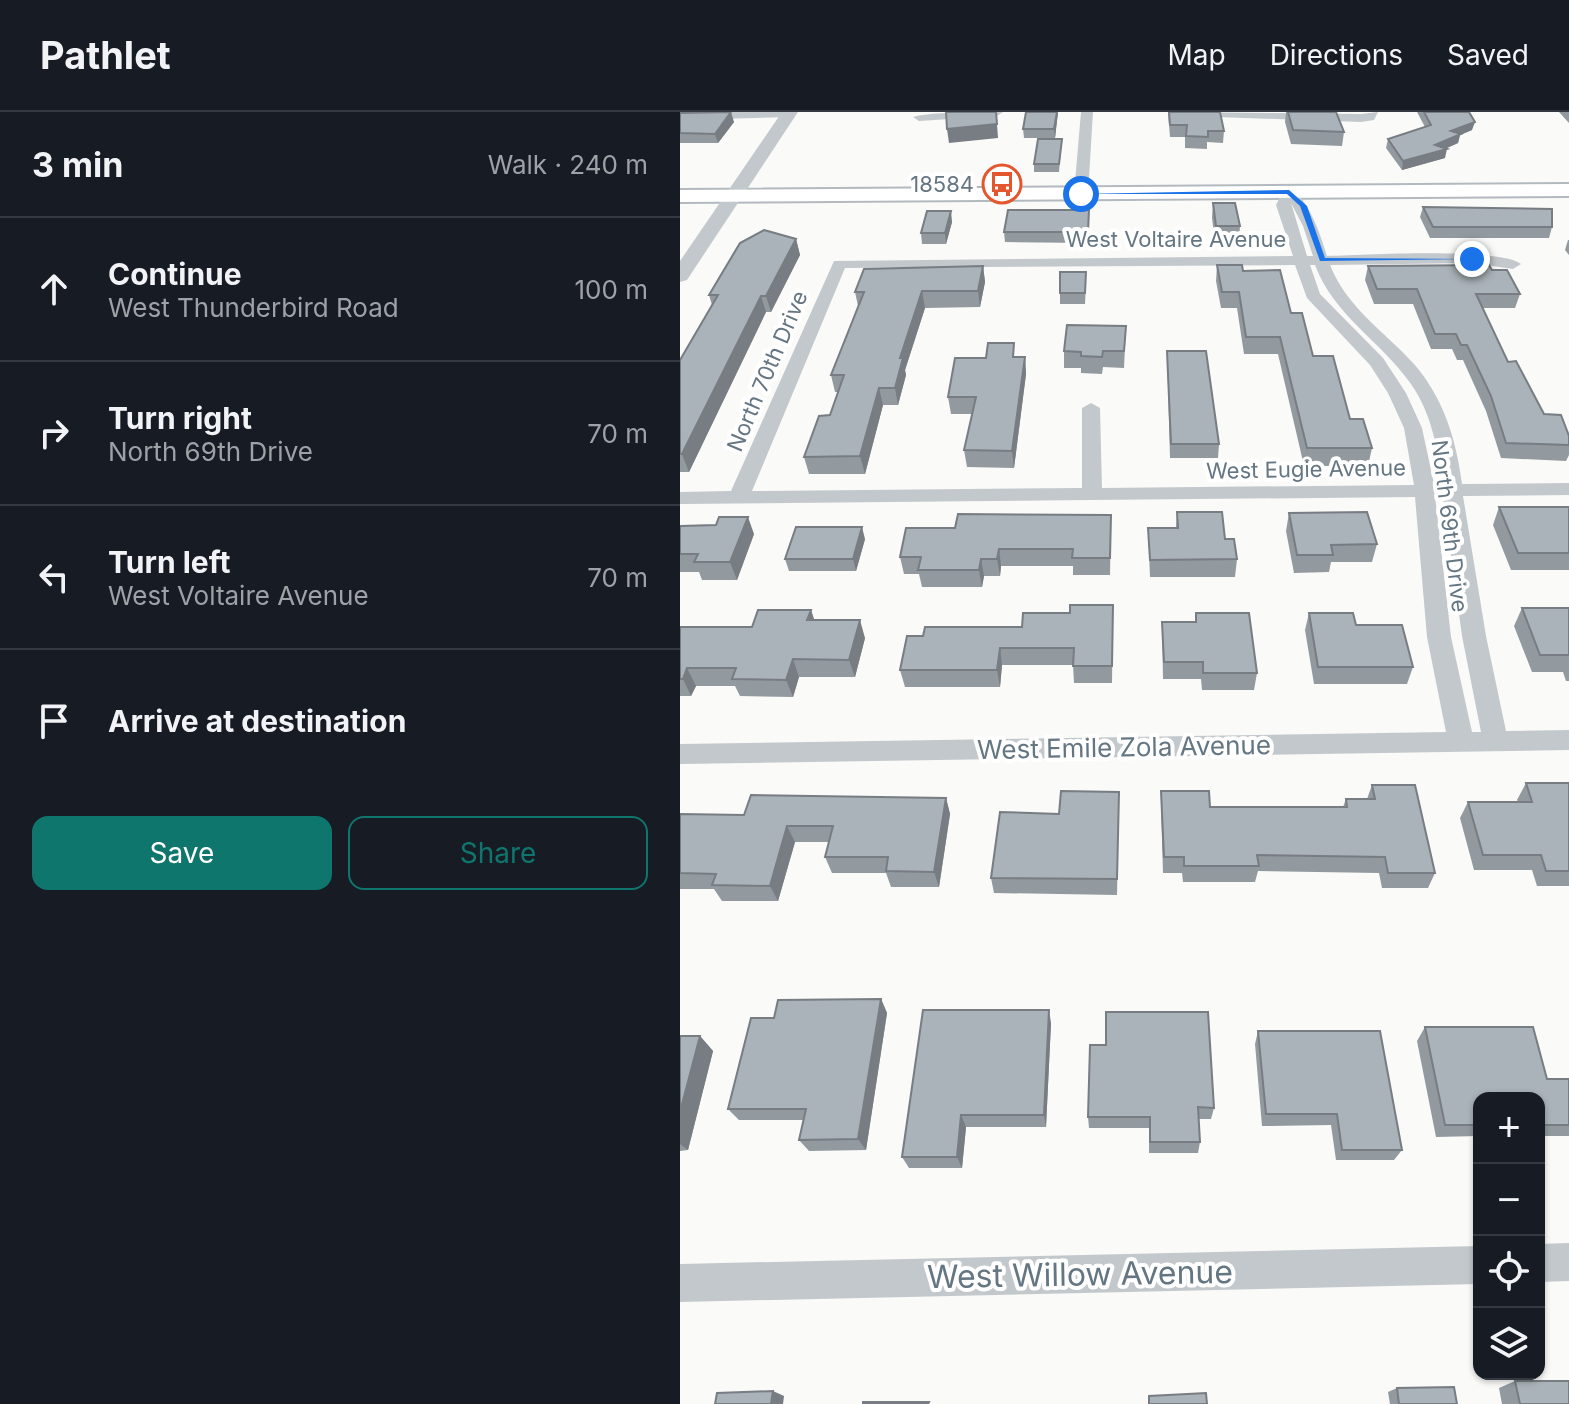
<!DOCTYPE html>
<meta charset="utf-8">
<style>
body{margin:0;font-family:Inter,sans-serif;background:#242831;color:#f1f3f6}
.controls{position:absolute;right:24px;bottom:24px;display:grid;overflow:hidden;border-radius:16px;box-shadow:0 2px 6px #0004}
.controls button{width:72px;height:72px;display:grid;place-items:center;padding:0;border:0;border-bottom:2px solid #363941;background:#171b24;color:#f1f3f6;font:40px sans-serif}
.stop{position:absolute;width:24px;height:24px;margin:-18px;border:6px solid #1a73e8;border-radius:50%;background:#fff}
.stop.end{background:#1a73e8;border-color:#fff;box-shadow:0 2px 8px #0008}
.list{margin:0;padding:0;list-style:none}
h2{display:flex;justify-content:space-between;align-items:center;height:104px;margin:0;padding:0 32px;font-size:34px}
h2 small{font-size:26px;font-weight:400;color:#9ea1a6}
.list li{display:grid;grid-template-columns:52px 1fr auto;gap:24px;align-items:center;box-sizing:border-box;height:144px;padding:0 32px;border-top:2px solid #363941}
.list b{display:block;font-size:30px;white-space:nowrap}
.list p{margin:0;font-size:26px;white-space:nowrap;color:#9ea1a6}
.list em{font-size:26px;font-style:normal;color:#9ea1a6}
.actions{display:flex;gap:16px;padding:24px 32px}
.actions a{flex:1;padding:18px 0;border:2px solid #0f766e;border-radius:16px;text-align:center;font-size:28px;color:#0f766e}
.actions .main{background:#0f766e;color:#fff}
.icon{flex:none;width:44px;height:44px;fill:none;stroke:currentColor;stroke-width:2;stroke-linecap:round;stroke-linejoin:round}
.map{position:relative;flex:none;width:889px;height:1292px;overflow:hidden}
header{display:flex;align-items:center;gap:48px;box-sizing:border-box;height:112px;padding:0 40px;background:#171b24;border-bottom:2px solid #363941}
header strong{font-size:38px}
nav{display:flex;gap:44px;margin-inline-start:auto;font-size:28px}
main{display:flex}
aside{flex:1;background:#171b24}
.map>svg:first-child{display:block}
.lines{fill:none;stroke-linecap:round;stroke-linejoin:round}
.secondary-casing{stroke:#b3babf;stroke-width:4}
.minor{fill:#c3c8cc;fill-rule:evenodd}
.tertiary{fill:#c3c8cc;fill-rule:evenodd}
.secondary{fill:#fff;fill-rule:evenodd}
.wall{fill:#929a9f}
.shaded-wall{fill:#777d82}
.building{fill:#aab3b9;stroke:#777d82;stroke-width:2}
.route{fill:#1a73e8}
.labels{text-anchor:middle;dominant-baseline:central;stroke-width:8;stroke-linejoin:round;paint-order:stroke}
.far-poi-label{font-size:22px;fill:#657683;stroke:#fff;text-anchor:end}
.far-street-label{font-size:22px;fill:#657683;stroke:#fff}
.street-label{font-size:26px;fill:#657683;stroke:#fff}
.near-street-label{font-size:32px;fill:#657683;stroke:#fff}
</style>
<header>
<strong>Pathlet</strong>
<nav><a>Map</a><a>Directions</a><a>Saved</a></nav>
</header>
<main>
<aside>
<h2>3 min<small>Walk · 240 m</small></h2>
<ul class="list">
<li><svg class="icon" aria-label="ahead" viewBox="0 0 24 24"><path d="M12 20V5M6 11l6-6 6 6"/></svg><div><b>Continue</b><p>West Thunderbird Road</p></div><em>100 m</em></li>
<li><svg class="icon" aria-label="right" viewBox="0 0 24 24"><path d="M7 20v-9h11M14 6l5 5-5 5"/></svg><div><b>Turn right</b><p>North 69th Drive</p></div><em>70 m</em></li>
<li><svg class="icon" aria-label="left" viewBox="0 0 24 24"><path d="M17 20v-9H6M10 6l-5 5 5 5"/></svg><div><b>Turn left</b><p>West Voltaire Avenue</p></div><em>70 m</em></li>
<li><svg class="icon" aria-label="arrive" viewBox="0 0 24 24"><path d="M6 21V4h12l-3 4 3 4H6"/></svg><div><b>Arrive at destination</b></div></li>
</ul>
<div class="actions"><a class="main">Save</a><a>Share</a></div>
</aside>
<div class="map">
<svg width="889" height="1292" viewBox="0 0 889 1292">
<rect width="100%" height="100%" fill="#fafaf8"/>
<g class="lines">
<defs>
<path id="secondary" d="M889,72V84L0,90V78Z"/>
</defs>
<use href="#secondary" class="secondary-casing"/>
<g class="minor">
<path d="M0,0H114L115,1L109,5L0,8Z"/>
<path d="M323,0L317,4L239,9L233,5C249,0 301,0 323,0Z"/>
<path d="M401,0H413L408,82L401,86L394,82Z"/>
<path d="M502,0L681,2L698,0L694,8L681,10L508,4Z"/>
<path d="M604,77H614C632,97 639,119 647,144C681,143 820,135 841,152L833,157L792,151L650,153C667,196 704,219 734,252C764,287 776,327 782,372L889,371V383L783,384L806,524L826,619L889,618V638L0,652V632L766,620L747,525L735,385L0,392V380L51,379L154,149L613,144L596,93ZM611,91L623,114L633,144H627ZM615,153L627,186L690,253L708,281L724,316L734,373L422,376L420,296L411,291L402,296V376L72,379L165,156ZM630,153H635C654,204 701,229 731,272C752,302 758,338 762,372H754L742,316L726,281L703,246L640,182ZM755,384H763L782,524L801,620H792L771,525Z"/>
<path d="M889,1131V1169L859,1170V1132Z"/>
<path d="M799,1134V1172L0,1190V1152Z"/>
</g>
<path class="tertiary" d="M102,0H118L7,168L0,170V149Z"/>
<use href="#secondary" class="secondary"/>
</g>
<g class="wall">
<path d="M378,0L375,26H344L343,17Z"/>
<path d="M488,0H540L544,19L543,31L527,30V37L505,36V25H490Z"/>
<path d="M606,0H656L664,20L662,34L611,32L605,10Z"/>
<path d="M737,0H789L792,18L780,23L778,31L765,37V46L722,58L706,36L708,27L745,15Z"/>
<path d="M879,0H889V11Z"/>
<path d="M0,1L54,10L38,31H0Z"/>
<path d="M382,27L379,60H354V52Z"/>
<path d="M533,91L560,114L559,130H535L532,106Z"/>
<path d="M743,95L872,115L869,126H750L740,105Z"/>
<path d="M409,98L408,131L325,130L324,120Z"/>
<path d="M272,110L266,132H242L241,121Z"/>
<path d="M116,127L120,143L91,200H86L9,360H0V248L32,193L29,183Z"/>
<path d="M888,128H889V143L885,138Z"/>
<path d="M537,153L563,159L611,201L633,244L670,307L692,336L688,354H624L598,242H564L557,196H541L536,169Z"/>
<path d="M303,154L305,170L300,195L245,196L225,258L226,263L218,293H203L185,362H129L124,345L150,303L158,280H155L151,263L178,194L175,180Z"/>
<path d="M688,154L812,158L840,182L835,196H803L828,250L864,302L889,324V343L886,349L821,346L806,299L783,248H777L772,237H751L733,192H694L685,168Z"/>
<path d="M406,171L405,192H380V181Z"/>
<path d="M446,214L444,256L423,255L422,262L401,261V256H384V239Z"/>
<path d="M487,239L539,332L538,346H490Z"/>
<path d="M336,245H345L346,262L334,356L287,355L284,338L293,302H271L268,285Z"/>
<path d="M819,395H889V458H831L813,413Z"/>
<path d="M497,400L545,427L557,447L555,465H470L468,416H496Z"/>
<path d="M609,401L697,432L692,450H651L649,460L614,461L606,419Z"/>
<path d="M431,403L430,463H393V454H321L320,464H304L302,475H242L239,462H224L220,445L275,416Z"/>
<path d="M0,414L74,422L57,468H22L19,460H0Z"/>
<path d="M185,427L176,459H109L105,447Z"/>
<path d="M433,493L432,571H394L393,553H322L320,575H225L220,558L243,524L342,515L390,501Z"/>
<path d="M842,496H889V569H886L883,560H852L834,514Z"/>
<path d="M131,498L134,508L185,526L175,565H119L113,585L60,584L55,574H16L11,584H0V515H72Z"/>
<path d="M516,501L577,561L574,578H522L521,567H483L482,510H515Z"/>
<path d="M629,501L676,513L733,555L727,572H634L625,518Z"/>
<path d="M846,671H889V774H857L852,758H794L780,706L788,690H838L837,688Z"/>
<path d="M692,673L755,761L748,776H702L699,761L578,759L575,770H503L502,761H483L481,695V679L530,695H663L666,687H687Z"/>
<path d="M439,680L437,783L314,781L311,766L379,702Z"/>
<path d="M266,686L270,702L259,775H211L206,761H152L145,745L149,730H115L98,789H42L34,777H0V702L64,703Z"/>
<path d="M201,887L207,901L186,1038L129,1039L119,1028L123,1008H59L48,997L94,906Z"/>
<path d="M371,911L366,1015H286L282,1056H229L222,1045Z"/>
<path d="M745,915L867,967H889V1024H859V986H799V1024L756,1025L737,929Z"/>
<path d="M578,919L722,1038L714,1048H656L651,1013L582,1014L575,932Z"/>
<path d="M0,924H20L33,939L8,1038L0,1039Z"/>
<path d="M410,933L534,996L531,1007H519L520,1030L518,1041H469V1016H409L408,1005Z"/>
<path d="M835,1269L889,1292H822L819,1276Z"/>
<path d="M717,1276L777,1292H710L708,1280Z"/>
</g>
<g class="shaded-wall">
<path d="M51,0L54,10L38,31L35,22Z"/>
<path d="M377,0H378L375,26L374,17Z"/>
<path d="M795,10L792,18L780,23L778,31L755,41L767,37L765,46L722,58L723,49L755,33L771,19Z"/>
<path d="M317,12L318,26L269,31L267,17Z"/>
<path d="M271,99L272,110L266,132L265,121Z"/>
<path d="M116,127L120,143L91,200L86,184Z"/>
<path d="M303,154L305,170L300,195L298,179Z"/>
<path d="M242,179L245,196L225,258L226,263L218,293L215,276L220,246Z"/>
<path d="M81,184L86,200L9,360L2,342Z"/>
<path d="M345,245L346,262L334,356L332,339Z"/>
<path d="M199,276L203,293L185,362L180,344Z"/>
<path d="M68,405L74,422L57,468L50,450Z"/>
<path d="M182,415L185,427L176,459L173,447Z"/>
<path d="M319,437L321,454L320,464L317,447Z"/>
<path d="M301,447L304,464L302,475L299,458Z"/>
<path d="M131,498L137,516L127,508Z"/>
<path d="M180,508L185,526L175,565L169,548Z"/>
<path d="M320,536L322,553L320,575L317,558Z"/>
<path d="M113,547L119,565L113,585L106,568Z"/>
<path d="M7,556L16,574L11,584L3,567Z"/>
<path d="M266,686L270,702L259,775L254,760Z"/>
<path d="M107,714L115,730L98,789L90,774Z"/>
<path d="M201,887L207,901L186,1038L178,1027Z"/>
<path d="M369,898L371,911L366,1015L364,1003Z"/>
<path d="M20,924L33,939L8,1038L0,1032V1000Z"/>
<path d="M281,1003L286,1015L282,1056L277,1045Z"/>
<path d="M93,1279L104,1284L103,1292H91Z"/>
</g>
<g class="building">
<path d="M51,0L35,22L0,21V1Z"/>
<path d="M266,0H316L317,12L267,17Z"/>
<path d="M346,0H377L374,17H343Z"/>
<path d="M489,0H540L544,19H528V25L506,24L507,13H490Z"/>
<path d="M608,0H656L664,20L613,18Z"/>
<path d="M744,0H789L795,10L771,19L781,22L755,33L767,37L723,49L708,27L751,13Z"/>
<path d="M358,27H382L379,52H354Z"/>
<path d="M533,91H555L560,114H536Z"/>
<path d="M743,95L872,97V115H753Z"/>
<path d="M328,98H409L408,120H324Z"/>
<path d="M247,99H271L265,121H241Z"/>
<path d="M84,118L116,127L86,184H81L2,342H0V248L38,183H29L60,131Z"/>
<path d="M537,153H562L563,159L600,158L611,201H622L633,244H653L670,307H683L692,336H627L600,225H566L559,180H542Z"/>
<path d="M809,153L812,158H827L840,182H796L828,250L836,249L864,302L881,303L889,324V333L826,331L811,284L787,233H781L776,222H755L737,177H697L688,154Z"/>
<path d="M303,154L298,179H242L220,246H223L215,276H199L180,344L124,345L139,304L150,303L164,263H151L184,180H175L184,157Z"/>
<path d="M380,160H406L405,181H380Z"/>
<path d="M387,213L446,214L444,239H423L422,245L401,244V240L384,239Z"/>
<path d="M308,231H334L333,245H345L332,339L284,338L296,285H268L275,246H306Z"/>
<path d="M487,239H526L539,332H491Z"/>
<path d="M819,395H889V441H838Z"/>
<path d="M497,400H542L545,427H554L557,447L470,448L468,416H498Z"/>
<path d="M687,400L697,432L651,433L653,443H617L609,401Z"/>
<path d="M278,402L431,403L430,446H392L393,437H319L317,447H301L299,458H238L241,445H220L226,416H275Z"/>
<path d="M39,405H68L50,450H14L18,442H0V414L36,413Z"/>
<path d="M116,415H182L173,447H105Z"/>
<path d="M390,493H433L432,554H393L394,536H320L317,558H220L227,524H243L245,515H342L343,501H390Z"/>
<path d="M842,496H889V543H860Z"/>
<path d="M78,498H131L127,508H180L169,548L113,547L106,568L52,567L56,556H7L3,567H0V515H72Z"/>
<path d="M516,501H569L577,561H523V550H484L482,510H516Z"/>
<path d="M629,501H673L676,513H722L733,555H638Z"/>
<path d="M846,671H889V759H866L861,743H803L788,690H852Z"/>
<path d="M692,673H735L755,761H708L705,745L577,743L579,754H504V745H484L481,679H529L530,695H667L666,687H695Z"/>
<path d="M381,679L439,680L437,767L311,766L320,700L379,702Z"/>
<path d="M71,683L266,686L254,760L206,759L208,745H145L153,714H107L90,774L32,773L36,762L0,761V702L64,703Z"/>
<path d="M201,887L178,1027L119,1028L126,997H48L71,906H94L98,888Z"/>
<path d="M243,898H369L364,1003H281L277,1045H222Z"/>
<path d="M426,900H528L534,996L518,995L520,1030H470V1005H408L410,933H426Z"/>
<path d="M745,915H853L867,967H889V1013H859V986H799V1013H765Z"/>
<path d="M578,919H700L722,1038H662L657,1002H586Z"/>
<path d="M0,924H20L0,1000Z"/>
<path d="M835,1269H889V1292H840Z"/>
<path d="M774,1275L777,1292H719L717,1276Z"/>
<path d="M93,1279L91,1292H35L37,1281Z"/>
<path d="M526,1281L527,1292H469V1284Z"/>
<path d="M183,1290H249L248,1292H183Z"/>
</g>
<path class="route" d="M609,78L627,94L645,146L796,147L640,149L620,94L607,82H398Z"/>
<defs>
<symbol id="bus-ring" viewBox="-11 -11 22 22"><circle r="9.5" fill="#fff" stroke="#e4572e" stroke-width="1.5"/><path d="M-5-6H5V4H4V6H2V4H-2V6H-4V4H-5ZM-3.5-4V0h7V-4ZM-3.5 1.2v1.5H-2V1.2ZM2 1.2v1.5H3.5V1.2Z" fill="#e4572e"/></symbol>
</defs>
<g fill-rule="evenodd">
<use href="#bus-ring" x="300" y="50" width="44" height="44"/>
</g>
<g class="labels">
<g class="far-poi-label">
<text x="294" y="72">18584</text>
</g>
<g class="far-street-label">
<text x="496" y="127">West Voltaire Avenue</text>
<text transform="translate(87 259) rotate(-67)">North 70th Drive</text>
<text transform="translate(626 357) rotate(-1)">West Eugie Avenue</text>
<text transform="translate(770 414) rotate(83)">North 69th Drive</text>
</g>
<g class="street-label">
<text transform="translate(444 635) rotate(-1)">West Emile Zola Avenue</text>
</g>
<g class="near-street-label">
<text transform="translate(400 1162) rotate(-1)">West Willow Avenue</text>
</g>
</g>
</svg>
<div class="controls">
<button>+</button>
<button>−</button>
<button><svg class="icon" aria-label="locate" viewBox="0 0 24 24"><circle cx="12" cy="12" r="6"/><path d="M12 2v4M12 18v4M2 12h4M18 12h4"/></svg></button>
<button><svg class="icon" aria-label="layers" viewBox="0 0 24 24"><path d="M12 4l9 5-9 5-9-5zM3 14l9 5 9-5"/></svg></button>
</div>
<div class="stop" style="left:401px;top:82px"></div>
<div class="stop end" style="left:792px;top:147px"></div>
</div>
</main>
